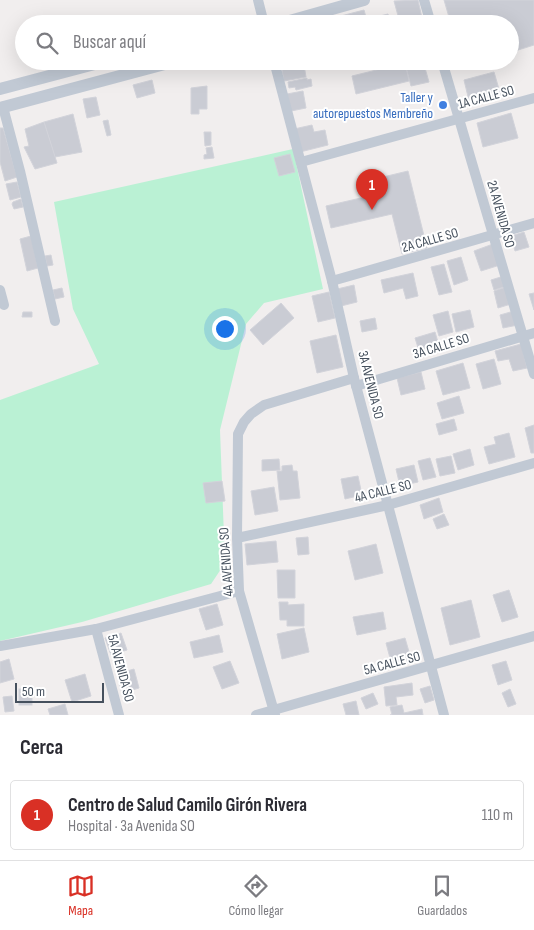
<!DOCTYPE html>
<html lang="es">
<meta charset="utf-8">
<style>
body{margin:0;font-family:"Sofia Sans Condensed",sans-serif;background:#f7f7f7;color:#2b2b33}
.scale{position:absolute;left:15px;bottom:12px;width:89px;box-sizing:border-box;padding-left:5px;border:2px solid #45505d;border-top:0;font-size:14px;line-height:18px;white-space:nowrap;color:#45505d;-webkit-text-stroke:4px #fff;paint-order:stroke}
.you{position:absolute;left:224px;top:328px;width:18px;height:18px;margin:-12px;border:4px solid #fff;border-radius:50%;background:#1a73e8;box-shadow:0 0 0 8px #1a73e833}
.badge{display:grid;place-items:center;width:32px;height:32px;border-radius:50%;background:#d93025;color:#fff;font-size:16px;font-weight:700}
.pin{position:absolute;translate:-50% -41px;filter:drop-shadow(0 1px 2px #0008)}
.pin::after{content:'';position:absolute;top:26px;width:18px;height:15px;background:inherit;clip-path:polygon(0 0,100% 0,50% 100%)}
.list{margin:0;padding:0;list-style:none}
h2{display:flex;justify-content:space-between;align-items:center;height:65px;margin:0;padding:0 20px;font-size:21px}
h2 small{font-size:16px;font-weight:400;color:#7c7c81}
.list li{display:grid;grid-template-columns:32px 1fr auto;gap:15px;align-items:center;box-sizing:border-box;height:70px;margin:0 10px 10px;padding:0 10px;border:1px solid #e1e1e2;border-radius:5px}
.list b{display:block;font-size:19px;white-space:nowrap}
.list p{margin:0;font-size:16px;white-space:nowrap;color:#7c7c81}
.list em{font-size:16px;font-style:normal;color:#7c7c81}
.icon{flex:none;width:28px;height:28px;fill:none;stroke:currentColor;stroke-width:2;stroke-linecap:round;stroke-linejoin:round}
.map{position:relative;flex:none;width:534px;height:715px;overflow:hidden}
.search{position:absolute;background:#fff;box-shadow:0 5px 20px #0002;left:15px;right:15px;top:15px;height:55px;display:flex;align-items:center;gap:12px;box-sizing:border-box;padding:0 18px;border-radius:28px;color:#7c7c81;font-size:19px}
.sheet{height:145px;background:#fff}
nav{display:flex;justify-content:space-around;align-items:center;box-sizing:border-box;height:70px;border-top:1px solid #e1e1e2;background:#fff;font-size:14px;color:#7c7c81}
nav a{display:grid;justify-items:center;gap:2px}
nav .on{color:#d93025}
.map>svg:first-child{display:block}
.green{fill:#baf1d4}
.building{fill:#caccd4;stroke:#d2d3da}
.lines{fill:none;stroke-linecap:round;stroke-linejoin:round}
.minor{stroke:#c1c9d4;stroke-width:10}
.tertiary{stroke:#c1c9d4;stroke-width:12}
.shop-dot{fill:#3f7fe0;stroke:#fff;stroke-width:2}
.labels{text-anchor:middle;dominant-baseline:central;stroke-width:4;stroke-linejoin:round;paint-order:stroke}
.shop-label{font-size:14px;fill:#366cbe;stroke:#fff;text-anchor:end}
.street-label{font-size:14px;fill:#45505d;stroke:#fff}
</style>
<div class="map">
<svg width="534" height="715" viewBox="0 0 534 715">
<rect width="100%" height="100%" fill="#f1eeee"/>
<path class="green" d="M293,149L323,289L264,303L246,324L220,430L225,563L211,584L82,622L0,641V400L99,364L73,309L54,202Z"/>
<g class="building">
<path d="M418,0L422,18L400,23L394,1Z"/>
<path d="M444,0H534V45L515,51L510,37V24H451Z"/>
<path d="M364,10L368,24H339L337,17Z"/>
<path d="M388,14L390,24H382L380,16Z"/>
<path d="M280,61H299L281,66Z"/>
<path d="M413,61H423L429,82L411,86L405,63Z"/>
<path d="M405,63L409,81L356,94L352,76Z"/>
<path d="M304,65L306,77L284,81L282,69Z"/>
<path d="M494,72L501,96L470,105L464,80Z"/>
<path d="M307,78V80L311,79L312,86L296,90L295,87L289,88L288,82Z"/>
<path d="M152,80L155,93L137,98L133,85Z"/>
<path d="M207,86V109H199V114H191V88Z"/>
<path d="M303,91L306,108L291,111L287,94Z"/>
<path d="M96,97L100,115L87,118L83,99Z"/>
<path d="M511,113L518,138L483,147L477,123Z"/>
<path d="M73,114L82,152L55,157L44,122Z"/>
<path d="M108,120L111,135L107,136L103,121Z"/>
<path d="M44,122L57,163L35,169L24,147L29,146L25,129Z"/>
<path d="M312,125L314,132L325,130L328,145L300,152L294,129Z"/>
<path d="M0,128H3L17,177L5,181L0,162Z"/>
<path d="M204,132H211V145L205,146Z"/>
<path d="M212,147L214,158L204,159V155L207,154L206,148Z"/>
<path d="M290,154L295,172L279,176L274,158Z"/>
<path d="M408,171L427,248L402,254L392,214L331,228L326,206L387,192L383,177Z"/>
<path d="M17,182L21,197L10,200L6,184Z"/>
<path d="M21,199L23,207L14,209L12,204L13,202Z"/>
<path d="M524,232L529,247L515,251L511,236Z"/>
<path d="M31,236L38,268L27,271L20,239Z"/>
<path d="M493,244L500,265L481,271L474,251Z"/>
<path d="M51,255L53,265L47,266L45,256Z"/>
<path d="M461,257L468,280L454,285L447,261Z"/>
<path d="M444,264L452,292L439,295L431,267Z"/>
<path d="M413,273L418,296L406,299L403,288L384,293L381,280Z"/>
<path d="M504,276L507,286L494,290L491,280Z"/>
<path d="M354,285L357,302L337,307L333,290Z"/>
<path d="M506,287L511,304L498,308L494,291Z"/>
<path d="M62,288L64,297L55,299L53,290Z"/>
<path d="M329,292L335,318L318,322L312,296Z"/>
<path d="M534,293V310L529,294Z"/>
<path d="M281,303L294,318L263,345L250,330Z"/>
<path d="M470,310L474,327L456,332L452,314Z"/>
<path d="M448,311L453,332L439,336L433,315Z"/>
<path d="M514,311L518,325L503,328L500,315Z"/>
<path d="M23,312H32V317H22Z"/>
<path d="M375,318L377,329L362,332L360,321Z"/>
<path d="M435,332L440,349L420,354L415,338Z"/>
<path d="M336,335L343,367L317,373L310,341Z"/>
<path d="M521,344L527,368L513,371L509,359L498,361L495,351Z"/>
<path d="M494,359L501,384L483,389L476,364Z"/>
<path d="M463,363L470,388L443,395L436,371Z"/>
<path d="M421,372L425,389L401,395L397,378Z"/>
<path d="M459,396L464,413L442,419L437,403Z"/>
<path d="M454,419L457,430L439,435L436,424Z"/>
<path d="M534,425V453H531L525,428Z"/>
<path d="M509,433L515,457L489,464L484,447L496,444L494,437Z"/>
<path d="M470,449L474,465L458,470L453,454Z"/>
<path d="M451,456L455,473L440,476L436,459Z"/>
<path d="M430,458L436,477L423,480L418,461Z"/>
<path d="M279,459L280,470L262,471V460Z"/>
<path d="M292,465L293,471H297L300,498L280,500L277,471H282V466Z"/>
<path d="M414,465L418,482L400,486L396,469Z"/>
<path d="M358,476L362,495L345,499L341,479Z"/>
<path d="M222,481L225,501L206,503L203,483Z"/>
<path d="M274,487L278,511L255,515L251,491Z"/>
<path d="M439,498L443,512L424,519L420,505Z"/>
<path d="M444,514L449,525L437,529L433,519Z"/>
<path d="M308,537L309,554L298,555L296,538Z"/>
<path d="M276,541L278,562L247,565L245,544Z"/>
<path d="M376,544L383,573L355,580L348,551Z"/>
<path d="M277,570H295V598H278Z"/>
<path d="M509,590L518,617L502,622L493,595Z"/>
<path d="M471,600L480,637L450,645L441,608Z"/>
<path d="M279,602H288V605L304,604V626H287V620H280Z"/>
<path d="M217,604L223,625L206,630L199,609Z"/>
<path d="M383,612L386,629L357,635L353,617Z"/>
<path d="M304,628L309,652L282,659L277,634Z"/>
<path d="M121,633L127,650L111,655L105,638Z"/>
<path d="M219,635L223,652L194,658L190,642Z"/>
<path d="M405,638L412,662L388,668L386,659L390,658L386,643Z"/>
<path d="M9,659L14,679L0,683V662Z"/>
<path d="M230,661L239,683L222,689L213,667Z"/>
<path d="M506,661L512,680L498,685L492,665Z"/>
<path d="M134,669L139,688L122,693L117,674Z"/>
<path d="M85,674L91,696L72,702L65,680Z"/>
<path d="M412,683L413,695L396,697L397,705L386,706L384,687Z"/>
<path d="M430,686L434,700L425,703L420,689Z"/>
<rect x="19" y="689" width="13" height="16"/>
<path d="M510,689L516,704L508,707L502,693Z"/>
<path d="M373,693L378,704L366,709L361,698Z"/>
<path d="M12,696L14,711L5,712L3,697Z"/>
<path d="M356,701L359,715H346L343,704Z"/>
<path d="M65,704L68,715H50L48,709Z"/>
<path d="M402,705L404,713L422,709L423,715H390H392L390,707Z"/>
</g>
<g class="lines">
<g class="minor">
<path d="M258,0L264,24"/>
<path d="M424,0L431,24"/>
<path d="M274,61L332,281L354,378L444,715"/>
<path d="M442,61L534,374"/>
<path d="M3,107L20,171L55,321"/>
<path d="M301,162L534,98"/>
<path d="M332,281L534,223"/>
<path d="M0,290L4,305"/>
<path d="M356,386L534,333"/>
<path d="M237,538L388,505L534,463"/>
<path d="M96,629L119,715"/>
<path d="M0,646L96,629L239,591"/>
<path d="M256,715L534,636"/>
<path d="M275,715L239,591L237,538L238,434L244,422L251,414L264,405L354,378"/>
</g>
<g class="tertiary">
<path d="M279,24L364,0"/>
<path d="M0,89L106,61"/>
<path d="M0,108L176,61"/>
</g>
</g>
<circle class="shop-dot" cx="443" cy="105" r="5"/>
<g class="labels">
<g class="shop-label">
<text x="433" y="97">Taller y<tspan x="433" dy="16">autorepuestos Membreño</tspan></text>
</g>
<g class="street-label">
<text transform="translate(486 97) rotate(-15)">1A CALLE SO</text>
<text transform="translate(501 214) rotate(74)">2A AVENIDA SO</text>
<text transform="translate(430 240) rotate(-16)">2A CALLE SO</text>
<text transform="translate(441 346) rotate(-17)">3A CALLE SO</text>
<text transform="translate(371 385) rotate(76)">3A AVENIDA SO</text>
<text transform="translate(383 491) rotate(-14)">4A CALLE SO</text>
<text transform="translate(226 562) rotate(-94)">4A AVENIDA SO</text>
<text transform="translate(392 663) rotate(-15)">5A CALLE SO</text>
<text transform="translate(121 668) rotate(75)">5A AVENIDA SO</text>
</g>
</g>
</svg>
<div class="scale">50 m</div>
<div class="you"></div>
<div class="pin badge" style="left:372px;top:210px">1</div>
<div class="search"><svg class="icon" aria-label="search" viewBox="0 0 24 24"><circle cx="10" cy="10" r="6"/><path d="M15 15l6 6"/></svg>Buscar aquí</div>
</div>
<section class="sheet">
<h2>Cerca<small></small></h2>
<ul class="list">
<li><span class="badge">1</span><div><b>Centro de Salud Camilo Girón Rivera</b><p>Hospital · 3a Avenida SO</p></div><em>110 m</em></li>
</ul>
</section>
<nav>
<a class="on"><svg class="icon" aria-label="map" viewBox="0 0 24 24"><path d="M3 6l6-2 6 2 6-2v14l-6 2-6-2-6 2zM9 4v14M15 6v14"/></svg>Mapa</a>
<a><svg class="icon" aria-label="directions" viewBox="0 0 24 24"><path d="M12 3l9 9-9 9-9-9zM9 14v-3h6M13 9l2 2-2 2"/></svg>Cómo llegar</a>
<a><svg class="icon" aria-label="saved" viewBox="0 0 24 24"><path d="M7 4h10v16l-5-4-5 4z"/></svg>Guardados</a>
</nav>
